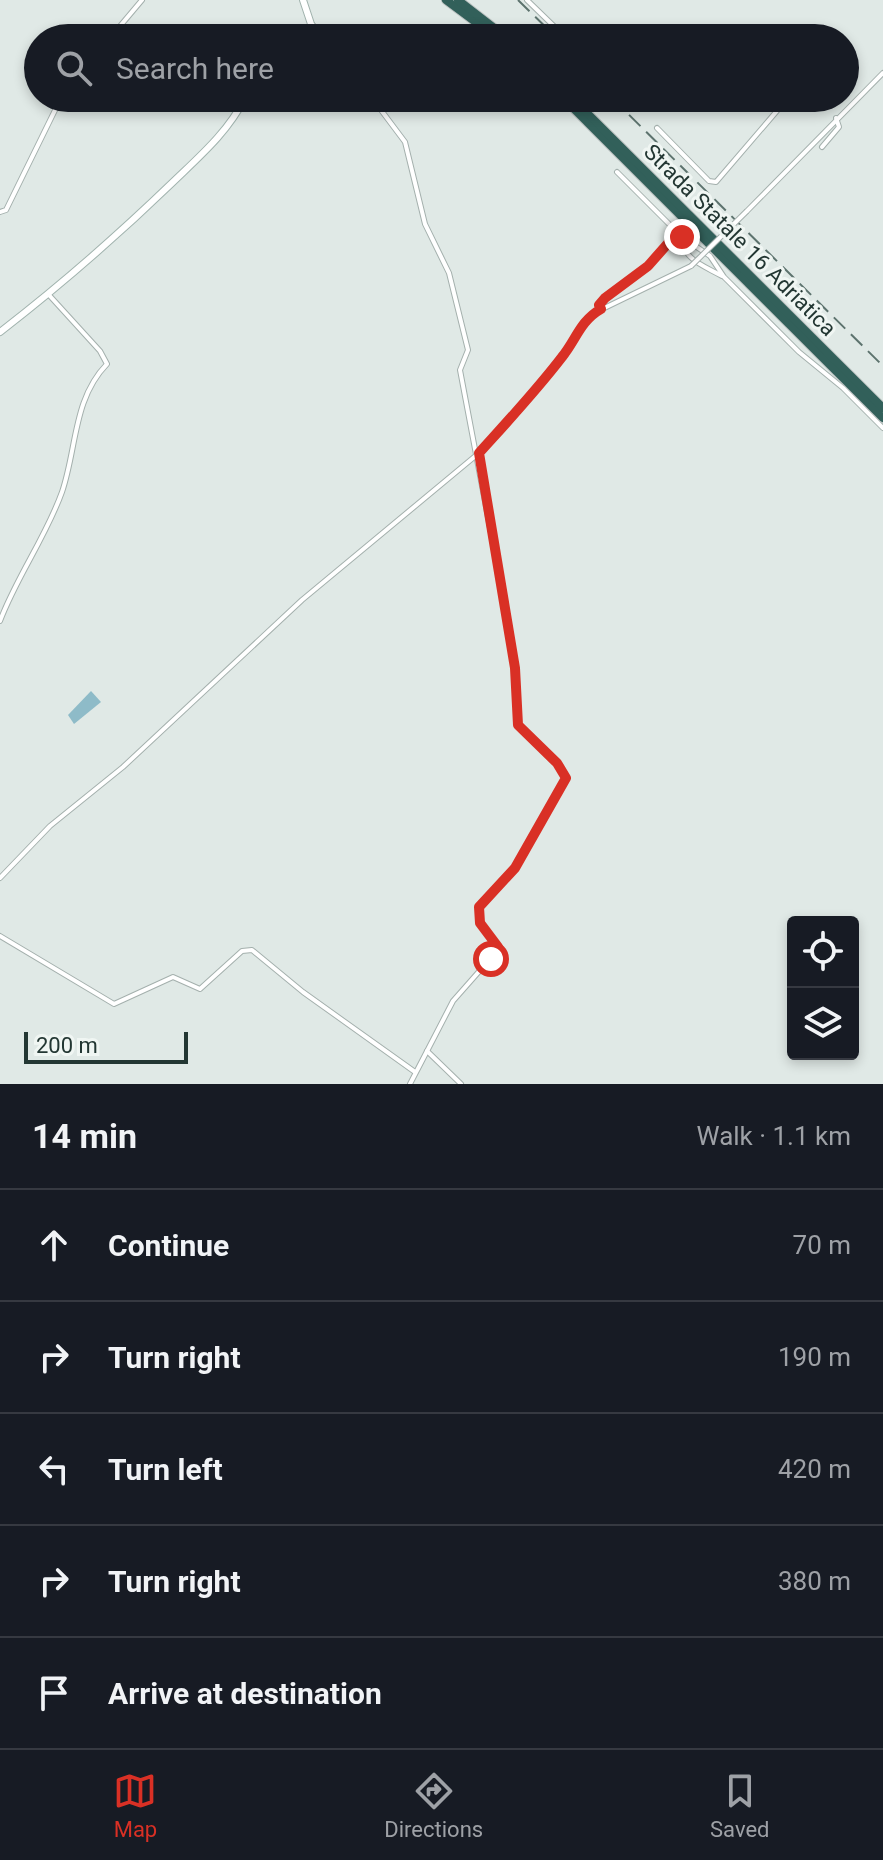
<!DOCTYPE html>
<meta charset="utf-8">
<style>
body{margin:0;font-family:Roboto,sans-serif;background:#20242c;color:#f1f3f6}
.controls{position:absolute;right:24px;bottom:24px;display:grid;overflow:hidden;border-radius:8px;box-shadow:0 4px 12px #0003}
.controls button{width:72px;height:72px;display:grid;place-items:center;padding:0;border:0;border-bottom:2px solid #363941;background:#171b24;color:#f1f3f6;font:40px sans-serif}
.scale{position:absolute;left:24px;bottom:20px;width:164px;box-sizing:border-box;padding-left:8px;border:4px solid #233733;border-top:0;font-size:22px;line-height:28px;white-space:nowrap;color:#233733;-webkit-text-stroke:6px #f0f6f3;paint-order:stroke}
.stop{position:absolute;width:24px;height:24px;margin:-18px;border:6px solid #d93025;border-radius:50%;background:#fff}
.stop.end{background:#d93025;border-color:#fff;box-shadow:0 2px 8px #0008}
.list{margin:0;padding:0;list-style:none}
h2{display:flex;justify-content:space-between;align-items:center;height:104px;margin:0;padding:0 32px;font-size:34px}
h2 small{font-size:26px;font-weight:400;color:#9ea1a6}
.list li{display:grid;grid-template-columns:52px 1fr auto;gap:24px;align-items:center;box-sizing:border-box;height:112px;padding:0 32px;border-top:2px solid #363941}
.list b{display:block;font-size:30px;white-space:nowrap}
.list em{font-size:26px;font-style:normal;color:#9ea1a6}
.icon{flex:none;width:44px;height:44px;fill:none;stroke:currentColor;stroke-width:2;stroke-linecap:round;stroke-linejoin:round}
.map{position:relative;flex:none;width:883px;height:1084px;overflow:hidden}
.search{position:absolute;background:#171b24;box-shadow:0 4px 12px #0003;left:24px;right:24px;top:24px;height:88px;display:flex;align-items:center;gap:20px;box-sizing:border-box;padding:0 28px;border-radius:44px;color:#9ea1a6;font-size:30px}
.sheet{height:664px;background:#171b24}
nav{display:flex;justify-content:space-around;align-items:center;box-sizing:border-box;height:112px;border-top:2px solid #363941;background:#171b24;font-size:22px;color:#9ea1a6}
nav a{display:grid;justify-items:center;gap:4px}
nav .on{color:#d93025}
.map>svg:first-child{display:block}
.water{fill:#8ebbc8}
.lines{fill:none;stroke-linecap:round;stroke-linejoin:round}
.street-casing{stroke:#a4b0ad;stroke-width:6}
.secondary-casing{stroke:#a1b3ae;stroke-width:8}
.highway-casing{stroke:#bdc3c2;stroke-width:10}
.street{stroke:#fff;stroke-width:4}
.secondary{stroke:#fff;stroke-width:6}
.highway{stroke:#32605a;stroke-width:8}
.rail{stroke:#5d736e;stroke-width:2;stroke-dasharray:16 8;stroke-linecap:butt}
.street-bridge-casing{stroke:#a4b0ad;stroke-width:6;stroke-linecap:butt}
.street-bridge{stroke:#fff;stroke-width:4}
.route{stroke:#d93025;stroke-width:10}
.labels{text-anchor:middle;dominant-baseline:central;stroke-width:6;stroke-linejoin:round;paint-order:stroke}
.street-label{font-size:22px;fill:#233733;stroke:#f0f6f3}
</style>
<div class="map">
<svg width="883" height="1084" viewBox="0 0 883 1084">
<rect width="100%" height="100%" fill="#e0e9e6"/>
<path class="water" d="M91,691L101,702L74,724L68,715Z"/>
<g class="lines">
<defs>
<g id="street">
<path d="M527,0L562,34"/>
<path d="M313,25L320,38"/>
<path d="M110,38L142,0"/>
<path d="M372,98L405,142L425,224L449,273L468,350L460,370L504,602L517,681L518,725L557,763L566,778L515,868L481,903L478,917L498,950L453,1001L410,1084"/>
<path d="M657,128L709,181L716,182L788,98"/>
<path d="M822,147L839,127L836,118"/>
<path d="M617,172L682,237L710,256L724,277L799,352L843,388L883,428"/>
<path d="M747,211L883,73"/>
<path d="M0,212L6,210L61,98"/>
<path d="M676,232C688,262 696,262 722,276"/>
<path d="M601,309L599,305L605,298L648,266L678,232"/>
<path d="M0,621C17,576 46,537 62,492C77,448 73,399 107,364L100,351L49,295"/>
<path d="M0,878L50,826L123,767L302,600L479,453L537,390L592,314L691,266"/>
<path d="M0,936L114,1004L173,977L200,989L242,951L252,950L303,992L415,1072"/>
<path d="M427,1051L461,1084"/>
</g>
<g id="secondary">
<path d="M301,38L312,27L303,0"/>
<path d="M0,332C61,285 117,236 173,182C200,156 228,132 245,98"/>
</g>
<g id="highway">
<path d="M446,0L497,38"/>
<path d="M458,0L507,38"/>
<path d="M563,98L883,418"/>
<path d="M572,98L883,408"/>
</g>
</defs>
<use href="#street" class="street-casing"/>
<use href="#secondary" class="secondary-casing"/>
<use href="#highway" class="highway-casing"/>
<use href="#street" class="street"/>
<use href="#secondary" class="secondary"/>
<use href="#highway" class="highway"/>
<g class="rail">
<path d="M518,0L557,38"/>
<path d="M612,98L883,366"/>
</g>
<defs>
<path id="street-bridge" d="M691,266L747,211"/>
</defs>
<use href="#street-bridge" class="street-bridge-casing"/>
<use href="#street-bridge" class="street-bridge"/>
</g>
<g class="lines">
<path class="route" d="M491,959L498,947L480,923L479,907L515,868L566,778L557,763L518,725L515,668L479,453C507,422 536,391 562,357C576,340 580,321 601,309L599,305L605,298L648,266L678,232L682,237"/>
</g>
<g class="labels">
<g class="street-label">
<text transform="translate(740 240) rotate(45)">Strada Statale 16 Adriatica</text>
</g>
</g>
</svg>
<div class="controls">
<button><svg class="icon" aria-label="locate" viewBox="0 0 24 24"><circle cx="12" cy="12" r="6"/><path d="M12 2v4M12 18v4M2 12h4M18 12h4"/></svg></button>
<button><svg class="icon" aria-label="layers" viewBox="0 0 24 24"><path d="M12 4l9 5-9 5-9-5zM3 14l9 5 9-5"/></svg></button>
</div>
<div class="scale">200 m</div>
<div class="stop" style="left:491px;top:959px"></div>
<div class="stop end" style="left:682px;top:237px"></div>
<div class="search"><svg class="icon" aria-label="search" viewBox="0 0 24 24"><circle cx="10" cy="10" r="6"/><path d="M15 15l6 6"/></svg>Search here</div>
</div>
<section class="sheet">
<h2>14 min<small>Walk · 1.1 km</small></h2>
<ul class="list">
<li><svg class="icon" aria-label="ahead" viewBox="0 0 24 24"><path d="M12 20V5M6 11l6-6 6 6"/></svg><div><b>Continue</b></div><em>70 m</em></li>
<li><svg class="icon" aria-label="right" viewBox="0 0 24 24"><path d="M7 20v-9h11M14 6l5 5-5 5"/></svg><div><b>Turn right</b></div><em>190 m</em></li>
<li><svg class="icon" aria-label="left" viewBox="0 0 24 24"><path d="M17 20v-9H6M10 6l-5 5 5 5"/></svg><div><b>Turn left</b></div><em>420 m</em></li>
<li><svg class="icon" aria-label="right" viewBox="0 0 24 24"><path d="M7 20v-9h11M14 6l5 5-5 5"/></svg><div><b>Turn right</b></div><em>380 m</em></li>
<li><svg class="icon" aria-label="arrive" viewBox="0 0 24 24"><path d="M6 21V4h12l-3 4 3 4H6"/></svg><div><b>Arrive at destination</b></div></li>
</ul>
</section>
<nav>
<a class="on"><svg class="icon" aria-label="map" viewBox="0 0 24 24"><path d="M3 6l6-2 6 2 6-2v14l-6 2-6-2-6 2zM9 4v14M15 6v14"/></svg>Map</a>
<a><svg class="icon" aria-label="directions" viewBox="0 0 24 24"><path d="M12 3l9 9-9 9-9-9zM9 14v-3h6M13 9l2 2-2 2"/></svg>Directions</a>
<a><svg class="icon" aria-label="saved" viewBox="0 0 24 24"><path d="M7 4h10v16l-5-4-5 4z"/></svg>Saved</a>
</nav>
